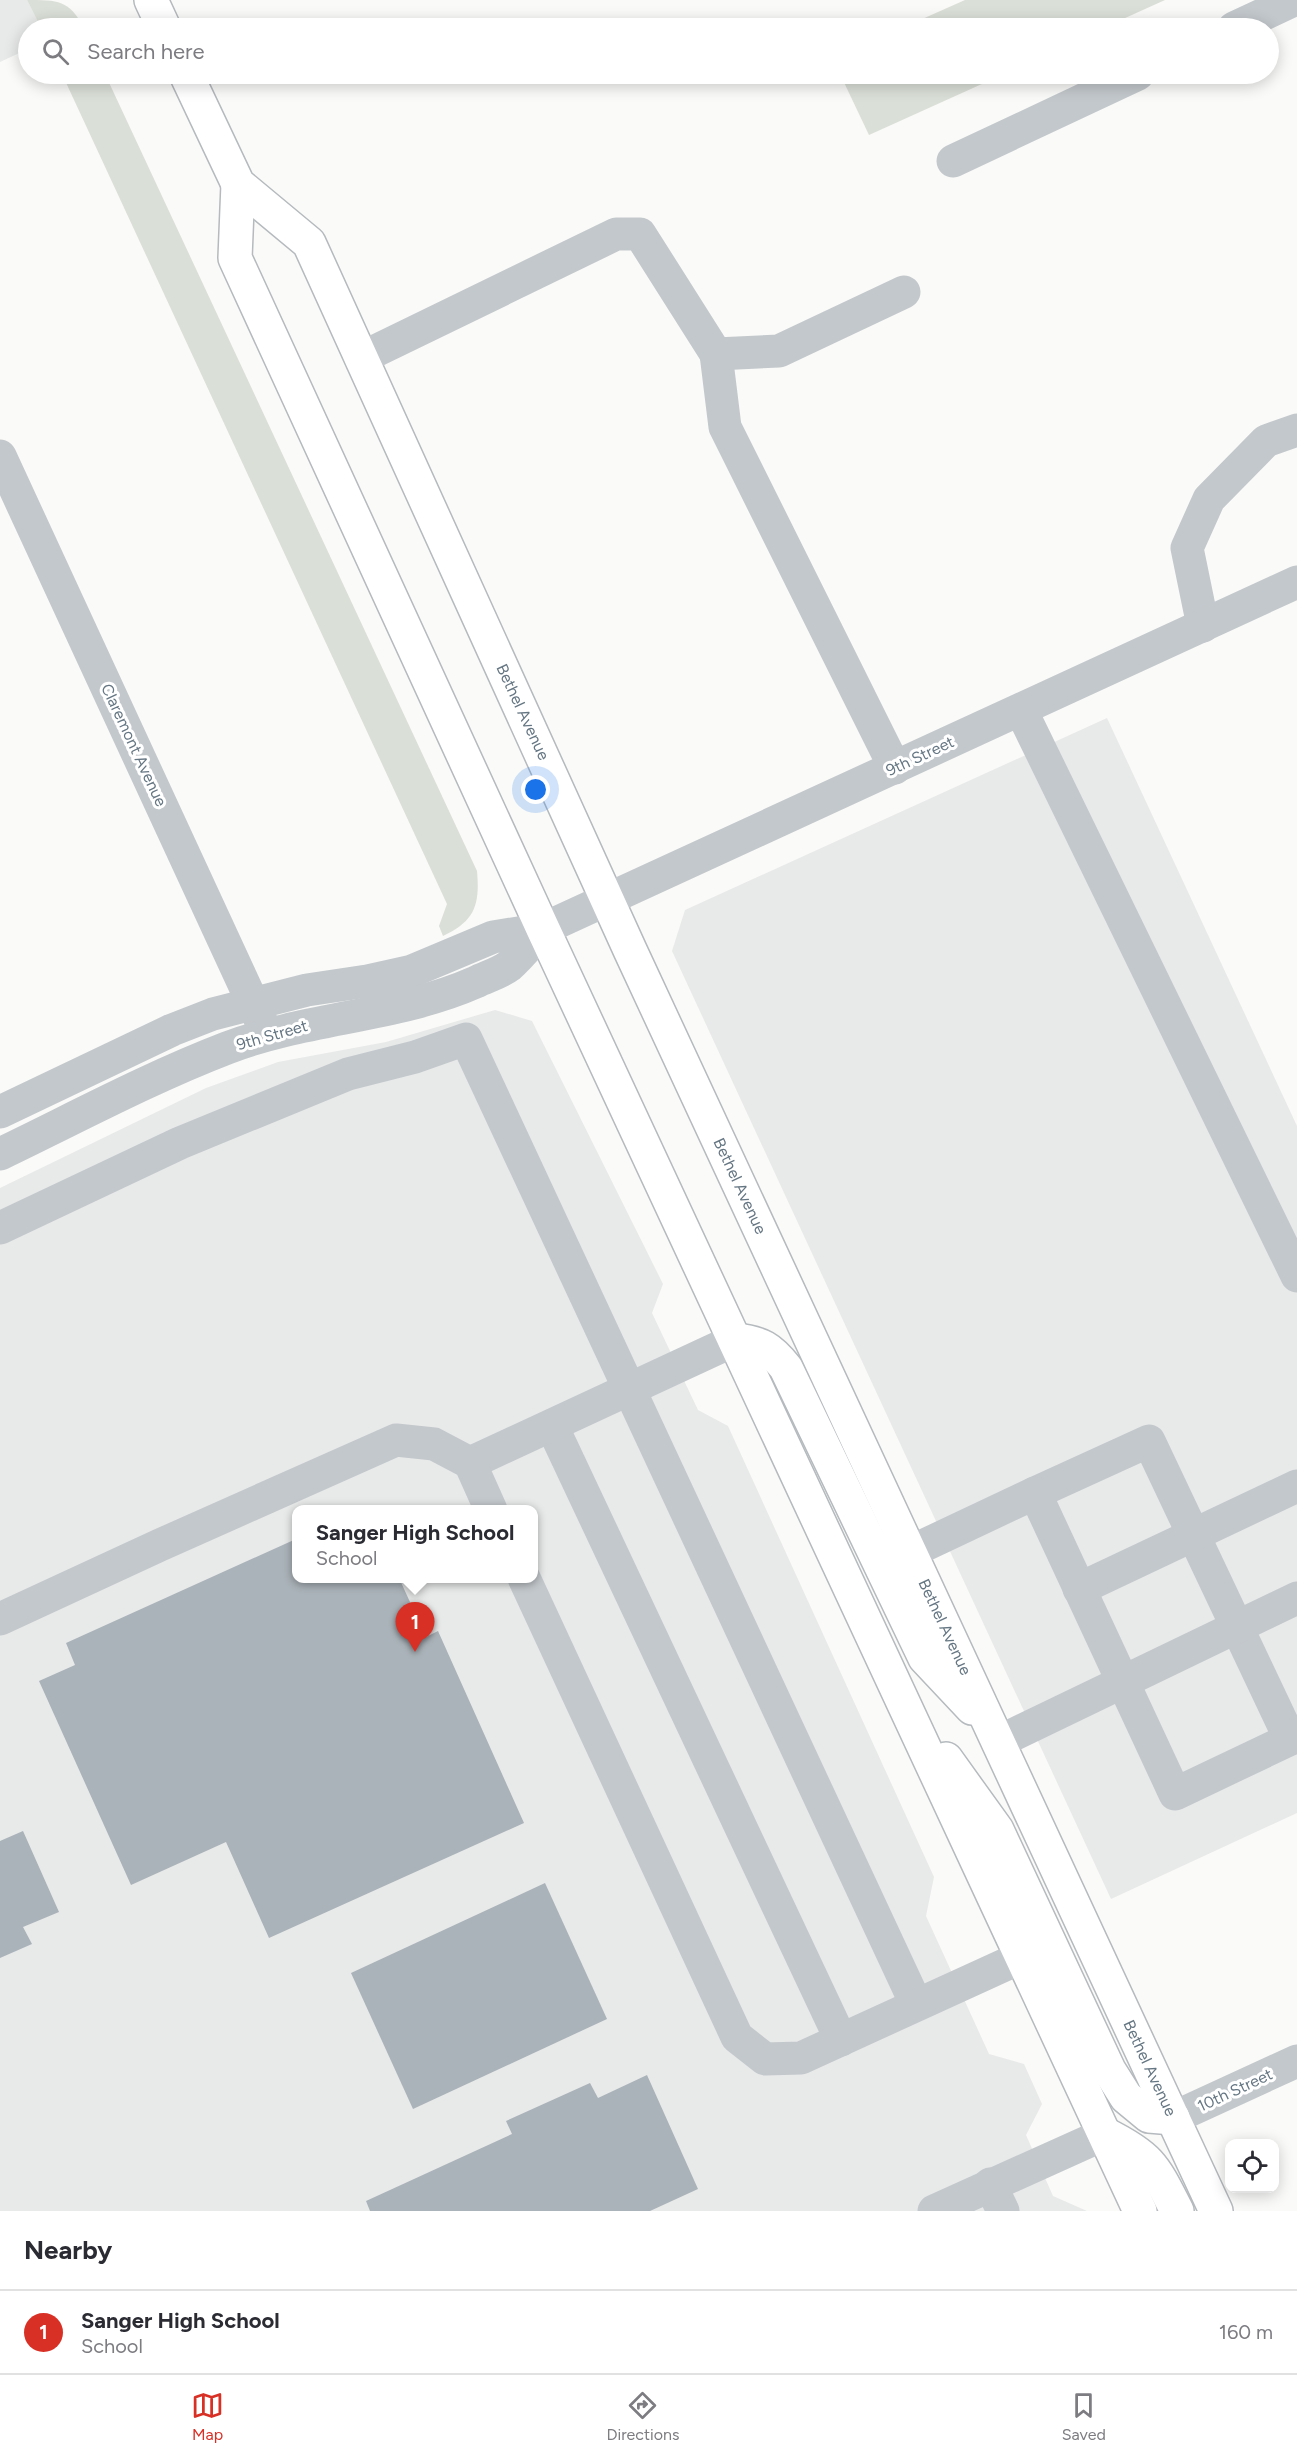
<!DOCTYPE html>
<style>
body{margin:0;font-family:Figtree,sans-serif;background:#f7f7f7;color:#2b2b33}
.controls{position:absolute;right:18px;bottom:18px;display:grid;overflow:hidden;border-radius:12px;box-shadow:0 3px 15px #0003}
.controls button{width:54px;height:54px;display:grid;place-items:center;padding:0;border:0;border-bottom:2px solid #e1e1e2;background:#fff;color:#2b2b33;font:30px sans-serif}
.you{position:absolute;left:536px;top:790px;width:21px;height:21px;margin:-15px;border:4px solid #fff;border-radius:50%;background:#1a73e8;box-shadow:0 0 0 9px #1a73e833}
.badge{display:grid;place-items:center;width:39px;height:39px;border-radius:50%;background:#d93025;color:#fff;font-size:20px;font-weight:700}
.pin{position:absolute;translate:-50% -50px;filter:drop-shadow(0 2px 3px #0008)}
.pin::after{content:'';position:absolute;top:32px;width:21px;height:18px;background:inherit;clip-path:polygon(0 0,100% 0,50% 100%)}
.popup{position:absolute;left:292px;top:1505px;width:246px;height:78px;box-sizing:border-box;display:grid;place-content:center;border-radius:12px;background:#fff;filter:drop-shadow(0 2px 4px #0005);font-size:20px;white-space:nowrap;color:#7c7c81}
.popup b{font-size:22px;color:#2b2b33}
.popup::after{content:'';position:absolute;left:50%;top:100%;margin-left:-12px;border:12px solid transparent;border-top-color:#fff}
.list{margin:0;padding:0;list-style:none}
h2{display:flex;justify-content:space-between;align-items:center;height:78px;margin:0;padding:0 24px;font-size:26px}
h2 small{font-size:20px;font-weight:400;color:#7c7c81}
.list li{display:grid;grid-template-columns:39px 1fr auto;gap:18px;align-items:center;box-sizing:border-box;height:84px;padding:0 24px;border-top:2px solid #e1e1e2}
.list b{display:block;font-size:22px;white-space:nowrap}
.list p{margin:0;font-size:20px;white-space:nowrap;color:#7c7c81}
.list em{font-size:20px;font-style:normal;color:#7c7c81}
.icon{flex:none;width:33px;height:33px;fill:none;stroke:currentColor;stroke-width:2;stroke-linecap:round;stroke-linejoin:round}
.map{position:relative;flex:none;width:1297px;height:2211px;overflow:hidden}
.search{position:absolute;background:#fff;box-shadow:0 3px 15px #0003;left:18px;right:18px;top:18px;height:66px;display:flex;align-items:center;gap:15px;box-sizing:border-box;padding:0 21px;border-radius:33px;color:#7c7c81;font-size:22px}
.sheet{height:162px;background:#fff}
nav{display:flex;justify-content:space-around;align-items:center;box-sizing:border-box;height:84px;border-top:2px solid #e1e1e2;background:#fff;font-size:16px;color:#7c7c81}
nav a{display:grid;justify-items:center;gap:3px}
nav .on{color:#d93025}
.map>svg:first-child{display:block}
.built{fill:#e8e9e9;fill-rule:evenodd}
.green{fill:#dadfd7}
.building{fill:#aab3b9}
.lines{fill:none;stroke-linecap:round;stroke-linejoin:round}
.major-casing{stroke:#b5babe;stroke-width:36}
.minor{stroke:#c3c8cc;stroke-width:33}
.major{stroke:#fff;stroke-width:33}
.labels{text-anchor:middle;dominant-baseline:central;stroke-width:6;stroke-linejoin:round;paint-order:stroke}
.street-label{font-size:16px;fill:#657683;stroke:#fff}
</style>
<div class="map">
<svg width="1297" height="2211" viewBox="0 0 1297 2211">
<rect width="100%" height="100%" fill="#fafaf8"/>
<g class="built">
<path d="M0,0H27L41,28H28V49L0,62Z"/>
<path d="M1107,718L1297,1126V1813L1111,1899L672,951L685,910Z"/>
<path d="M495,1010L532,1021L663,1284L652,1313L698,1410L728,1426L934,1877L926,1916L989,2054L1024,2064L1042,2104L1026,2135L1053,2196L1087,2211H0V1188L206,1088L278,1062L386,1042ZM296,1510H534V1578H296Z"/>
</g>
<g class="green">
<path d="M27,0C58,0 69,0 84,28H41Z"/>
<path d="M965,0H1165L1103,28H902Z"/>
<path d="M62,74H105L477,871C480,905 475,921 443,936L439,926L447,904Z"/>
<path d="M840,74H1004L869,135Z"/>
</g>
<g class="building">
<path d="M296,1539V1578H399L426,1637L438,1631L524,1823L269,1938L226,1842L131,1885L39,1681L75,1665L66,1643Z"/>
<path d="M23,1831L59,1912L23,1927L32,1944L0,1958V1841Z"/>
<path d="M545,1883L607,2019L413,2109L351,1973Z"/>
<path d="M647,2075L698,2189L650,2211H370L366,2201L512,2134L506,2121L590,2083L598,2098Z"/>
</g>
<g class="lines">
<defs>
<g id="major">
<path d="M151,0L164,28"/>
<path d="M186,74L238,184L309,243L630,950L1216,2211"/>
<path d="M238,184L235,258L543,929L1140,2211"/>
<path d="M735,1340C762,1343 770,1348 786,1368L925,1658L972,1708"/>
<path d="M946,1759L997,1830L1109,2070L1126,2097L1149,2116L1173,2118"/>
<path d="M1105,2134C1151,2157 1154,2166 1177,2211"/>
</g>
</defs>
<use href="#major" class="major-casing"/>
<g class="minor">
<path d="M1234,28L1294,0"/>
<path d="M953,161L1138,74"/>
<path d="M716,354L725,427L895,768"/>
<path d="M361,358L616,234H640L716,354L779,351L904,292"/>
<path d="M0,456L267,1034"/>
<path d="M1203,626L1187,548L1209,499L1266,441L1297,430"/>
<path d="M1021,710L1297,1276"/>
<path d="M0,1112L172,1030L213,1014L307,990L367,981L412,971L493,937L543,929L1297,582"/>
<path d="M0,1154C75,1118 149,1078 227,1048C308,1017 397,1017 476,982C486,977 500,973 509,966C521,956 532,941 543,929"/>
<path d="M0,1228L180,1143L348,1074L415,1057L466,1039L916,2004"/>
<path d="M552,1426L841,2040"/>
<path d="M470,1463L735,1340"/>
<path d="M1035,1493L1149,1441L1290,1739"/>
<path d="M910,1552L1035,1493L1175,1794L1297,1736"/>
<path d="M524,1578L737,2037L765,2059L801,2058L1022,1957"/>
<path d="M1079,1589L1297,1486"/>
<path d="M0,1619L160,1545L396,1440L434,1444L470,1463L491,1510"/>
<path d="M998,1742L1297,1598"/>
<path d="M1173,2118L1297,2061"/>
<path d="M990,2184L1003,2211"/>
<path d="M934,2211L1105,2134"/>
</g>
<use href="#major" class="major"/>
</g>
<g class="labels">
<g class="street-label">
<text transform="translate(523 712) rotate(65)">Bethel Avenue</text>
<text transform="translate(134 745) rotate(65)">Claremont Avenue</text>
<text transform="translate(920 756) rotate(-25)">9th Street</text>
<text transform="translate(272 1035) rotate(-16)">9th Street</text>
<text transform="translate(740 1186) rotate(65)">Bethel Avenue</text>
<text transform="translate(945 1627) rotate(65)">Bethel Avenue</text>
<text transform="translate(1150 2068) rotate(65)">Bethel Avenue</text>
<text transform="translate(1235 2090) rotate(-25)">10th Street</text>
</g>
</g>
</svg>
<div class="controls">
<button><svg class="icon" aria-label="locate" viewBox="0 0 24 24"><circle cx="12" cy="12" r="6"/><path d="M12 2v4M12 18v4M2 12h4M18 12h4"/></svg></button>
</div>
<div class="you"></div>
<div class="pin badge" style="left:415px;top:1652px">1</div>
<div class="popup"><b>Sanger High School</b>School</div>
<div class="search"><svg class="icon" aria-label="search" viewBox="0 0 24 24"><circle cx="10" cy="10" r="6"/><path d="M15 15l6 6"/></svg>Search here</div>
</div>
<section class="sheet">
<h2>Nearby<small></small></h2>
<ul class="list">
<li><span class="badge">1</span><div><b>Sanger High School</b><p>School</p></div><em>160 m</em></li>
</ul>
</section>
<nav>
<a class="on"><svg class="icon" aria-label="map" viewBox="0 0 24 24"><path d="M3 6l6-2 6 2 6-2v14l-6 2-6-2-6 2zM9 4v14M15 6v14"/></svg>Map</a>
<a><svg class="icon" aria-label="directions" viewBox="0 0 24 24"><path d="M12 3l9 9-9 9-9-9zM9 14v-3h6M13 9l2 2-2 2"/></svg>Directions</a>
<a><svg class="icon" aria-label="saved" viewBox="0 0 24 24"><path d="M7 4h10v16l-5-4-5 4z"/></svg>Saved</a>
</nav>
